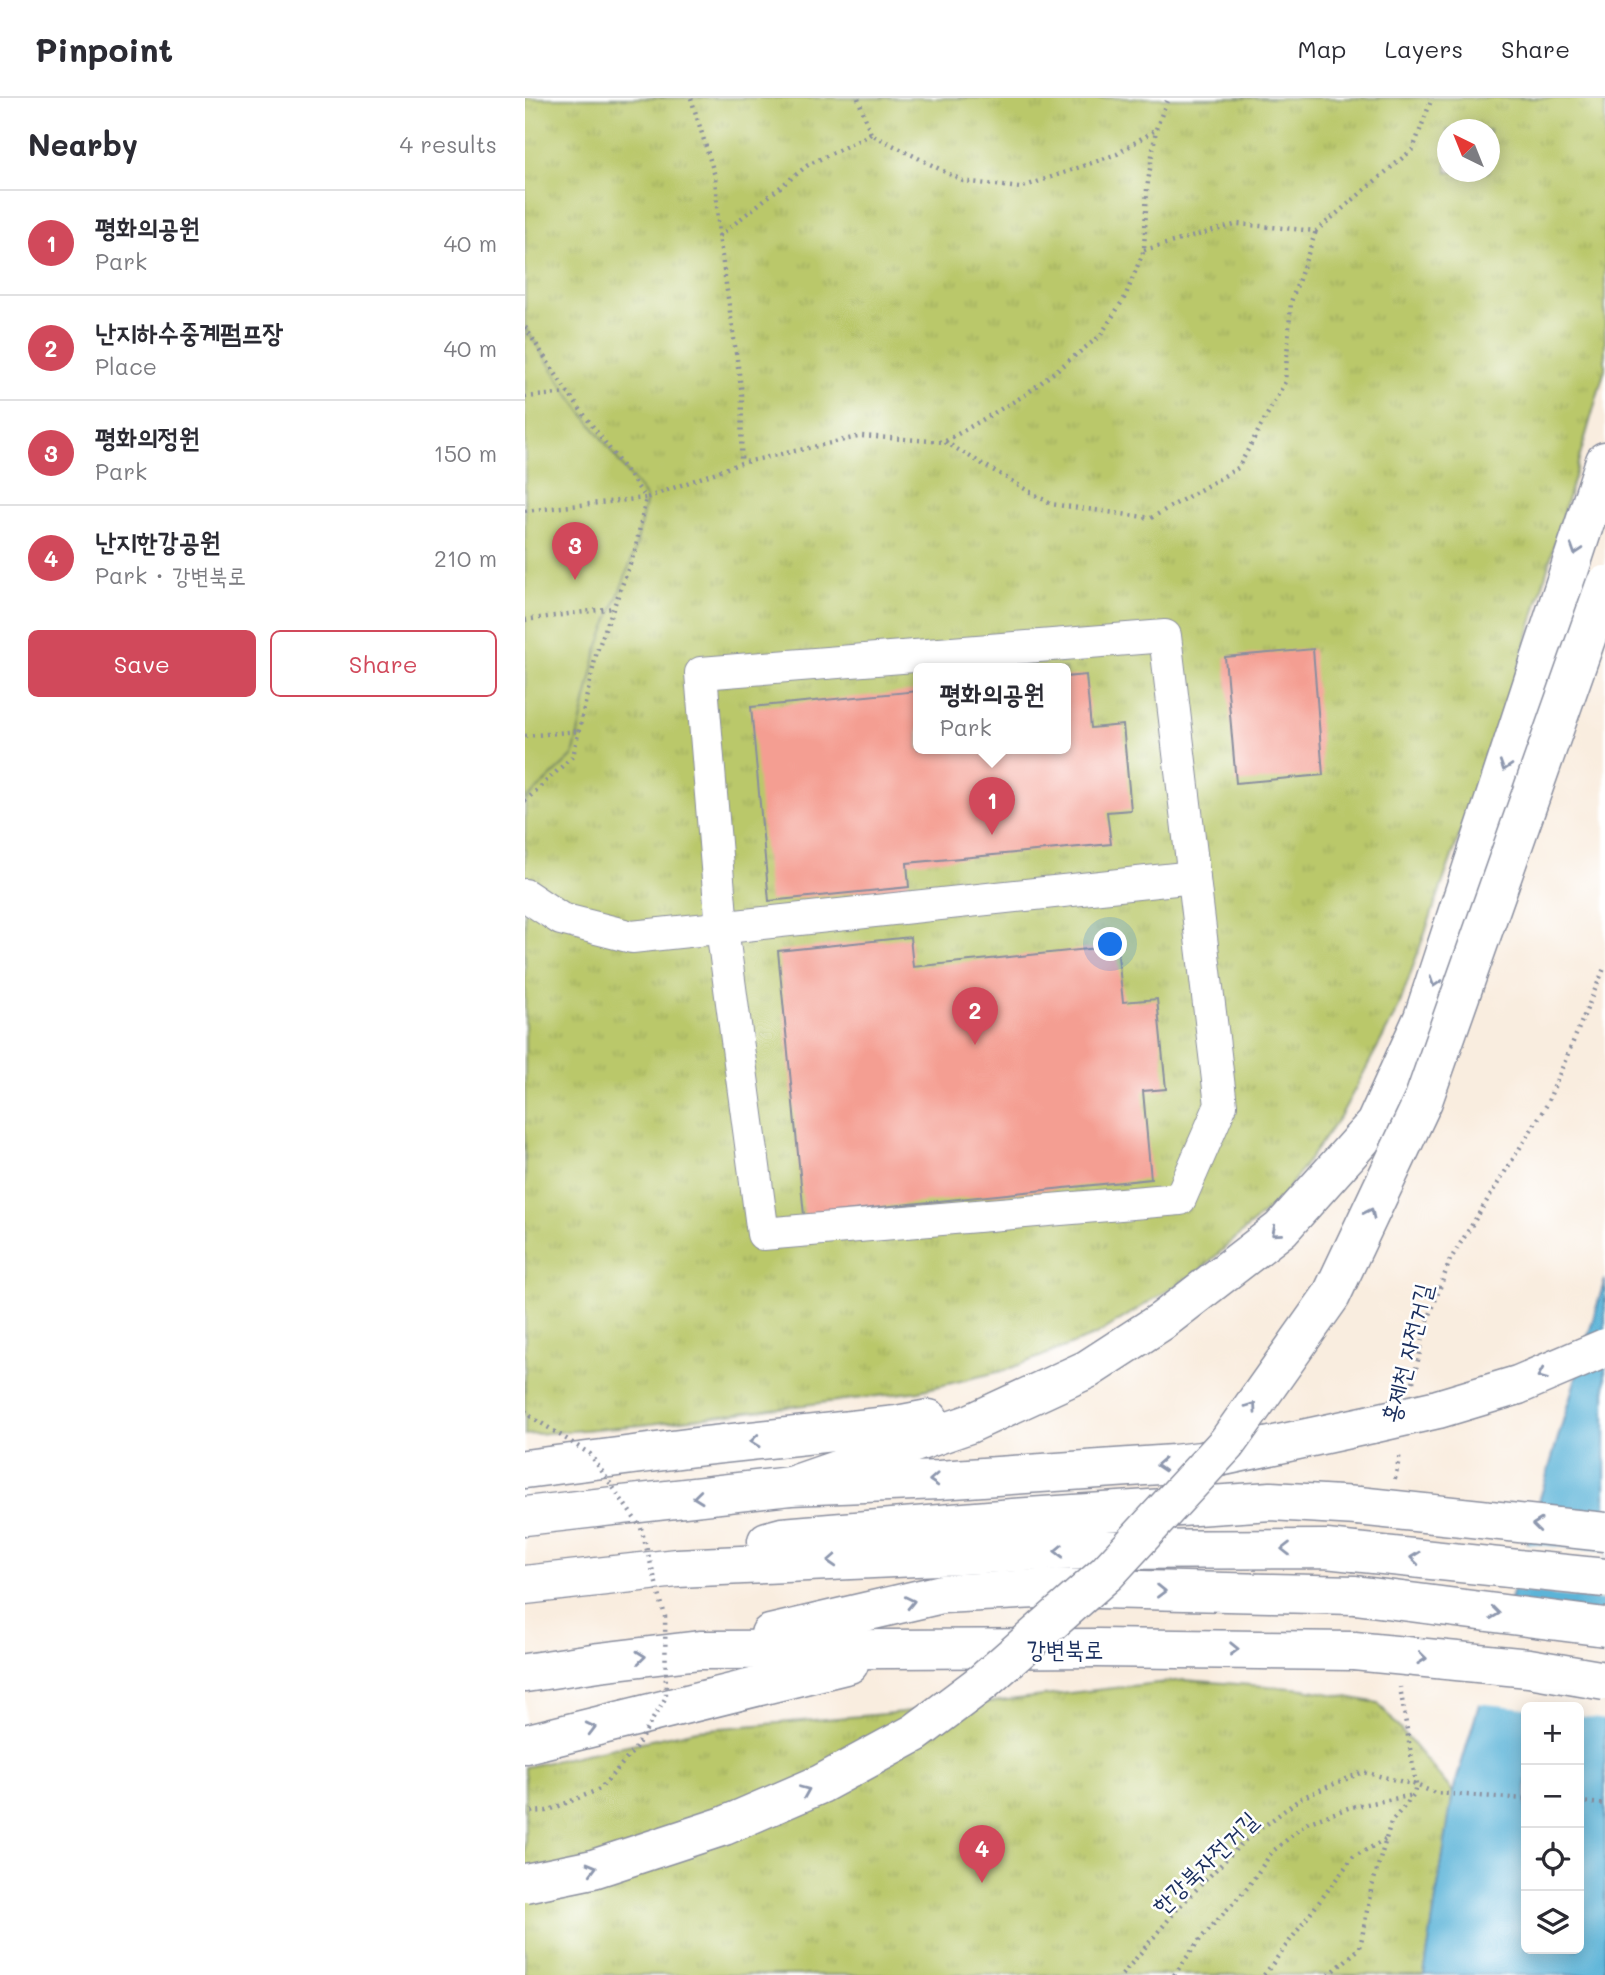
<!DOCTYPE html>
<meta charset="utf-8">
<style>
body{margin:0;font-family:Mali,"Poor Story",sans-serif;background:#f7f7f7;color:#2b2b33}
.controls{position:absolute;right:21px;bottom:21px;display:grid;overflow:hidden;border-radius:10px;box-shadow:0 4px 18px #0003}
.controls button{width:63px;height:63px;display:grid;place-items:center;padding:0;border:0;border-bottom:2px solid #e1e1e2;background:#fff;color:#2b2b33;font:35px sans-serif}
.compass{position:absolute;left:912px;top:21px;width:63px;height:63px;border-radius:50%;background:#fff;box-shadow:0 4px 18px #0003;rotate:317deg}
.you{position:absolute;left:586px;top:847px;width:24px;height:24px;margin:-18px;border:5px solid #fff;border-radius:50%;background:#1a73e8;box-shadow:0 0 0 10px #1a73e833}
.badge{display:grid;place-items:center;width:46px;height:46px;border-radius:50%;background:#d1495b;color:#fff;font-size:23px;font-weight:700}
.pin{position:absolute;translate:-50% -58px;filter:drop-shadow(0 2px 4px #0008)}
.pin::after{content:'';position:absolute;top:37px;width:24px;height:21px;background:inherit;clip-path:polygon(0 0,100% 0,50% 100%)}
.popup{position:absolute;left:388px;top:565px;width:158px;height:91px;box-sizing:border-box;display:grid;place-content:center;border-radius:10px;background:#fff;filter:drop-shadow(0 2px 5px #0005);font-size:23px;white-space:nowrap;color:#7c7c81}
.popup b{font-size:26px;color:#2b2b33}
.popup::after{content:'';position:absolute;left:50%;top:100%;margin-left:-14px;border:14px solid transparent;border-top-color:#fff}
.list{margin:0;padding:0;list-style:none}
h2{display:flex;justify-content:space-between;align-items:center;height:91px;margin:0;padding:0 28px;font-size:30px}
h2 small{font-size:23px;font-weight:400;color:#7c7c81}
.list li{display:grid;grid-template-columns:46px 1fr auto;gap:21px;align-items:center;box-sizing:border-box;height:105px;padding:0 28px;border-top:2px solid #e1e1e2}
.list b{display:block;font-size:26px;white-space:nowrap}
.list p{margin:0;font-size:23px;white-space:nowrap;color:#7c7c81}
.list em{font-size:23px;font-style:normal;color:#7c7c81}
.actions{display:flex;gap:14px;padding:21px 28px}
.actions a{flex:1;padding:16px 0;border:2px solid #d1495b;border-radius:10px;text-align:center;font-size:24px;color:#d1495b}
.actions .main{background:#d1495b;color:#fff}
.icon{flex:none;width:38px;height:38px;fill:none;stroke:currentColor;stroke-width:2;stroke-linecap:round;stroke-linejoin:round}
.map{position:relative;flex:none;width:1080px;height:1877px;overflow:hidden}
header{display:flex;align-items:center;gap:42px;box-sizing:border-box;height:98px;padding:0 35px;background:#fff;border-bottom:2px solid #e1e1e2}
header strong{font-size:33px}
nav{display:flex;gap:38px;margin-inline-start:auto;font-size:24px}
main{display:flex}
aside{flex:1;background:#fff}
.map>svg:first-child{display:block}
.grass{fill:url(#grass-tufts);stroke:#6a7c64;stroke-width:2;fill-rule:evenodd}
.garden{fill:#bac86b;stroke:#6a7c64;stroke-width:2}
.water{fill:#5bb4d8;stroke:#3b729b;stroke-width:2;fill-rule:evenodd}
.pier{fill:#f9eddf}
.building{fill:#f49e92}
.lines{fill:none;stroke-linecap:round;stroke-linejoin:round}
.minor-casing{stroke:#8a8e9e;stroke-width:34}
.highway-casing{stroke:#8a8e9e;stroke-width:41}
.path{stroke:#8a8e9e;stroke-width:4.5;stroke-dasharray:2 5;stroke-linecap:butt}
.minor{stroke:#fff;stroke-width:32}
.highway{stroke:#fff;stroke-width:38}
.highway-bridge-casing{stroke:#8a8e9e;stroke-width:41;stroke-linecap:butt}
.path-bridge{stroke:#8a8e9e;stroke-width:4.5;stroke-dasharray:2 5;stroke-linecap:butt}
.highway-bridge{stroke:#fff;stroke-width:38}
.oneway{stroke:#8d97ae}
.labels{text-anchor:middle;dominant-baseline:central;stroke-width:5;stroke-linejoin:round;paint-order:stroke}
.street-label{font-size:24px;fill:#1b2f5e;stroke:#fff}
</style>
<header>
<strong>Pinpoint</strong>
<nav><a>Map</a><a>Layers</a><a>Share</a></nav>
</header>
<main>
<aside>
<h2>Nearby<small>4 results</small></h2>
<ul class="list">
<li><span class="badge">1</span><div><b>평화의공원</b><p>Park</p></div><em>40 m</em></li>
<li><span class="badge">2</span><div><b>난지하수중계펌프장</b><p>Place</p></div><em>40 m</em></li>
<li><span class="badge">3</span><div><b>평화의정원</b><p>Park</p></div><em>150 m</em></li>
<li><span class="badge">4</span><div><b>난지한강공원</b><p>Park · 강변북로</p></div><em>210 m</em></li>
</ul>
<div class="actions"><a class="main">Save</a><a>Share</a></div>
</aside>
<div class="map">
<svg width="1080" height="1877" viewBox="0 0 1080 1877">
<defs>
<pattern id="grass-tufts" width="24" height="20" patternUnits="userSpaceOnUse" patternTransform="scale(1.75)"><rect width="24" height="20" fill="#bac86b"/><path d="M3 7l-1-3M5 7V3M7 7l1-3M15 17l-1-3M17 17v-4M19 17l1-3" fill="none" stroke="#9fac5f"/></pattern>
</defs>
<rect width="100%" height="100%" fill="#fff"/>
<filter id="ink" filterUnits="userSpaceOnUse"><feTurbulence type="fractalNoise" baseFrequency=".0143" numOctaves="2"/><feDisplacementMap in="SourceGraphic" scale="14" xChannelSelector="R" yChannelSelector="G"/><feConvolveMatrix kernelMatrix="1 2 1 2 8 2 1 2 1" color-interpolation-filters="sRGB"/></filter>
<filter id="wash" filterUnits="userSpaceOnUse"><feTurbulence type="fractalNoise" baseFrequency=".00686" numOctaves="4" result="noise"/><feDisplacementMap in="SourceGraphic" scale="28" xChannelSelector="R" yChannelSelector="G"/><feGaussianBlur stdDeviation="1.57" result="paint"/><feColorMatrix in="noise" values="0 0 0 0 0 0 0 0 0 0 0 0 0 0 0 0 0 1.4 0 .05"/><feComposite in="paint" operator="in"/></filter>
<g filter="url(#wash)">
<rect width="100%" height="100%" fill="#f9eddf"/>
<g class="grass">
<path d="M0,0H1080V271L996,563L873,911L816,1017L757,1099L674,1173L571,1237L481,1272L394,1293L117,1327L0,1337ZM922,32H964V74H922ZM393,571H540V651H393Z"/>
<path d="M659,1582L780,1591L853,1605L928,1694L899,1877H0V1669L172,1632L359,1616Z"/>
</g>
<path class="garden" d="M0,229L43,295L121,400L110,453L72,553L48,658L0,703Z"/>
<path class="water" d="M1080,1181V1877H899L928,1694ZM1001,1609H1054V1851H1001Z"/>
<g class="pier">
<path d="M998,1445L1080,1454V1502L984,1492Z"/>
<path d="M981,1503L1080,1515V1622L1054,1618V1609L1001,1610L950,1605Z"/>
</g>
<g id="blocks">
<g class="building">
<path d="M788,551L798,677L711,685L700,559Z"/>
<path d="M561,577L566,630L598,627L606,712L582,714L586,746L382,765L384,789L244,803L226,609L393,593V651H540V579Z"/>
<path d="M385,839L388,869L592,848L598,904L632,901L641,991L618,993L626,1081L279,1117L253,853Z"/>
</g>
</g>
</g>
<g filter="url(#ink)">
<use href="#blocks" fill-opacity="0" stroke="#8a8e9e" stroke-width="2"/>
<g class="lines">
<defs>
<g id="minor">
<path d="M640,538L696,1007L655,1101L238,1136L197,830L176,575Z"/>
<path d="M0,797L36,821L107,839L669,779"/>
</g>
<g id="highway">
<path d="M0,1371L170,1349L372,1327L404,1321"/>
<path d="M265,1388L444,1326L563,1271L637,1223L756,1131L850,1026L898,920L1080,363"/>
<path d="M0,1418L265,1388L414,1382L649,1366L676,1363L847,1326"/>
<path d="M242,1443L257,1439L488,1420L746,1403L833,1408"/>
<path d="M0,1487L152,1470L544,1452L801,1451L829,1454"/>
<path d="M245,1536L417,1496L532,1490L830,1497"/>
<path d="M0,1575L74,1564L175,1552L572,1550L829,1553"/>
<path d="M0,1646L324,1566"/>
</g>
</defs>
<use href="#minor" class="minor-casing"/>
<use href="#highway" class="highway-casing"/>
<g class="path">
<path d="M166,0L190,78L194,138L217,296L216,365"/>
<path d="M333,0L346,36L438,83L495,90L592,56L631,31"/>
<path d="M194,138L283,67L346,36"/>
<path d="M619,152L713,126L791,133L888,51L907,0"/>
<path d="M0,229L43,295L121,400"/>
<path d="M0,299L43,295"/>
<path d="M420,344L526,406L626,420L713,370L760,284L766,204L791,133"/>
<path d="M0,413L121,400"/>
<path d="M0,522L88,510"/>
<path d="M0,638L54,633"/>
<path d="M0,703L48,658L72,553L110,453L121,400L216,365L337,338L419,344L500,297L575,238L600,199L619,152L622,91L631,31L643,0"/>
<path d="M888,1284L901,1228L925,1162L1021,1008L1080,868"/>
<path d="M870,1381L875,1355"/>
<path d="M1054,1704L1080,1706"/>
<path d="M597,1877L654,1809L718,1744L776,1700L838,1674L891,1687L910,1695L1001,1701"/>
<path d="M649,1877L676,1840L723,1789L747,1754L782,1725L826,1709L889,1697"/>
<path d="M739,1877L828,1759L860,1742"/>
<path d="M804,1877L835,1850L846,1792L866,1724L889,1697L891,1687L875,1589"/>
</g>
<use href="#minor" class="minor"/>
<use href="#highway" class="highway"/>
<defs>
<g id="highway-bridge">
<path d="M847,1326L913,1311L993,1287L1080,1250"/>
<path d="M833,1408L1080,1434"/>
<path d="M829,1454L1080,1480"/>
<path d="M830,1497L1080,1529"/>
<path d="M829,1553L1004,1570L1080,1583"/>
<path d="M0,1785L68,1771L199,1728L296,1686L390,1635L458,1584L582,1475L702,1345L806,1198L898,1003L1080,487"/>
</g>
</defs>
<use href="#highway-bridge" class="highway-bridge-casing"/>
<path class="path-bridge" d="M0,1313L5,1318L65,1356L116,1430L140,1518L141,1599L110,1651L75,1691L22,1713L0,1714"/>
<use href="#highway-bridge" class="highway-bridge"/>
</g>
<defs><path id="oneway-chevron" d="M-2-3.5L2.5 0L-2 3.5" fill="none" stroke-width="1.6" stroke-linecap="round" stroke-linejoin="round" transform="scale(1.75)"/></defs>
<g class="oneway">
<use href="#oneway-chevron" transform="translate(1051 452) rotate(108)"/>
<use href="#oneway-chevron" transform="translate(980 668) rotate(108)"/>
<use href="#oneway-chevron" transform="translate(910 884) rotate(108)"/>
<use href="#oneway-chevron" transform="translate(845 1115) rotate(-65)"/>
<use href="#oneway-chevron" transform="translate(751 1134) rotate(140)"/>
<use href="#oneway-chevron" transform="translate(1017 1277) rotate(157)"/>
<use href="#oneway-chevron" transform="translate(727 1309) rotate(-55)"/>
<use href="#oneway-chevron" transform="translate(230 1343) rotate(174)"/>
<use href="#oneway-chevron" transform="translate(636 1367) rotate(177)"/>
<use href="#oneway-chevron" transform="translate(409 1382) rotate(177)"/>
<use href="#oneway-chevron" transform="translate(173 1399) rotate(174)"/>
<use href="#oneway-chevron" transform="translate(1012 1427) rotate(-174)"/>
<use href="#oneway-chevron" transform="translate(761 1451) rotate(180)"/>
<use href="#oneway-chevron" transform="translate(534 1453) rotate(178)"/>
<use href="#oneway-chevron" transform="translate(890 1460) rotate(-174)"/>
<use href="#oneway-chevron" transform="translate(307 1463) rotate(177)"/>
<use href="#oneway-chevron" transform="translate(636 1493) rotate(1)"/>
<use href="#oneway-chevron" transform="translate(385 1504) rotate(-13)"/>
<use href="#oneway-chevron" transform="translate(970 1515) rotate(7)"/>
<use href="#oneway-chevron" transform="translate(709 1551) rotate(1)"/>
<use href="#oneway-chevron" transform="translate(116 1559) rotate(-6)"/>
<use href="#oneway-chevron" transform="translate(897 1560) rotate(6)"/>
<use href="#oneway-chevron" transform="translate(66 1630) rotate(-14)"/>
<use href="#oneway-chevron" transform="translate(280 1693) rotate(-23)"/>
<use href="#oneway-chevron" transform="translate(67 1770) rotate(-15)"/>
</g>
</g>
<g class="labels">
<g class="street-label">
<text transform="translate(881 1255) rotate(-76)">홍제천 자전거길</text>
<text x="540" y="1550">강변북로</text>
<text transform="translate(679 1764) rotate(-44)">한강북자전거길</text>
</g>
</g>
</svg>
<div class="controls">
<button>+</button>
<button>−</button>
<button><svg class="icon" aria-label="locate" viewBox="0 0 24 24"><circle cx="12" cy="12" r="6"/><path d="M12 2v4M12 18v4M2 12h4M18 12h4"/></svg></button>
<button><svg class="icon" aria-label="layers" viewBox="0 0 24 24"><path d="M12 4l9 5-9 5-9-5zM3 14l9 5 9-5"/></svg></button>
</div>
<svg class="compass" viewBox="-18 -18 36 36"><path d="M0-13l5 13h-10z" fill="#e53935"/><path d="M0 13l5-13h-10z" fill="#7c7c81"/></svg>
<div class="you"></div>
<div class="pin badge" style="left:467px;top:737px">1</div>
<div class="popup"><b>평화의공원</b>Park</div>
<div class="pin badge" style="left:450px;top:947px">2</div>
<div class="pin badge" style="left:50px;top:482px">3</div>
<div class="pin badge" style="left:457px;top:1785px">4</div>
</div>
</main>
